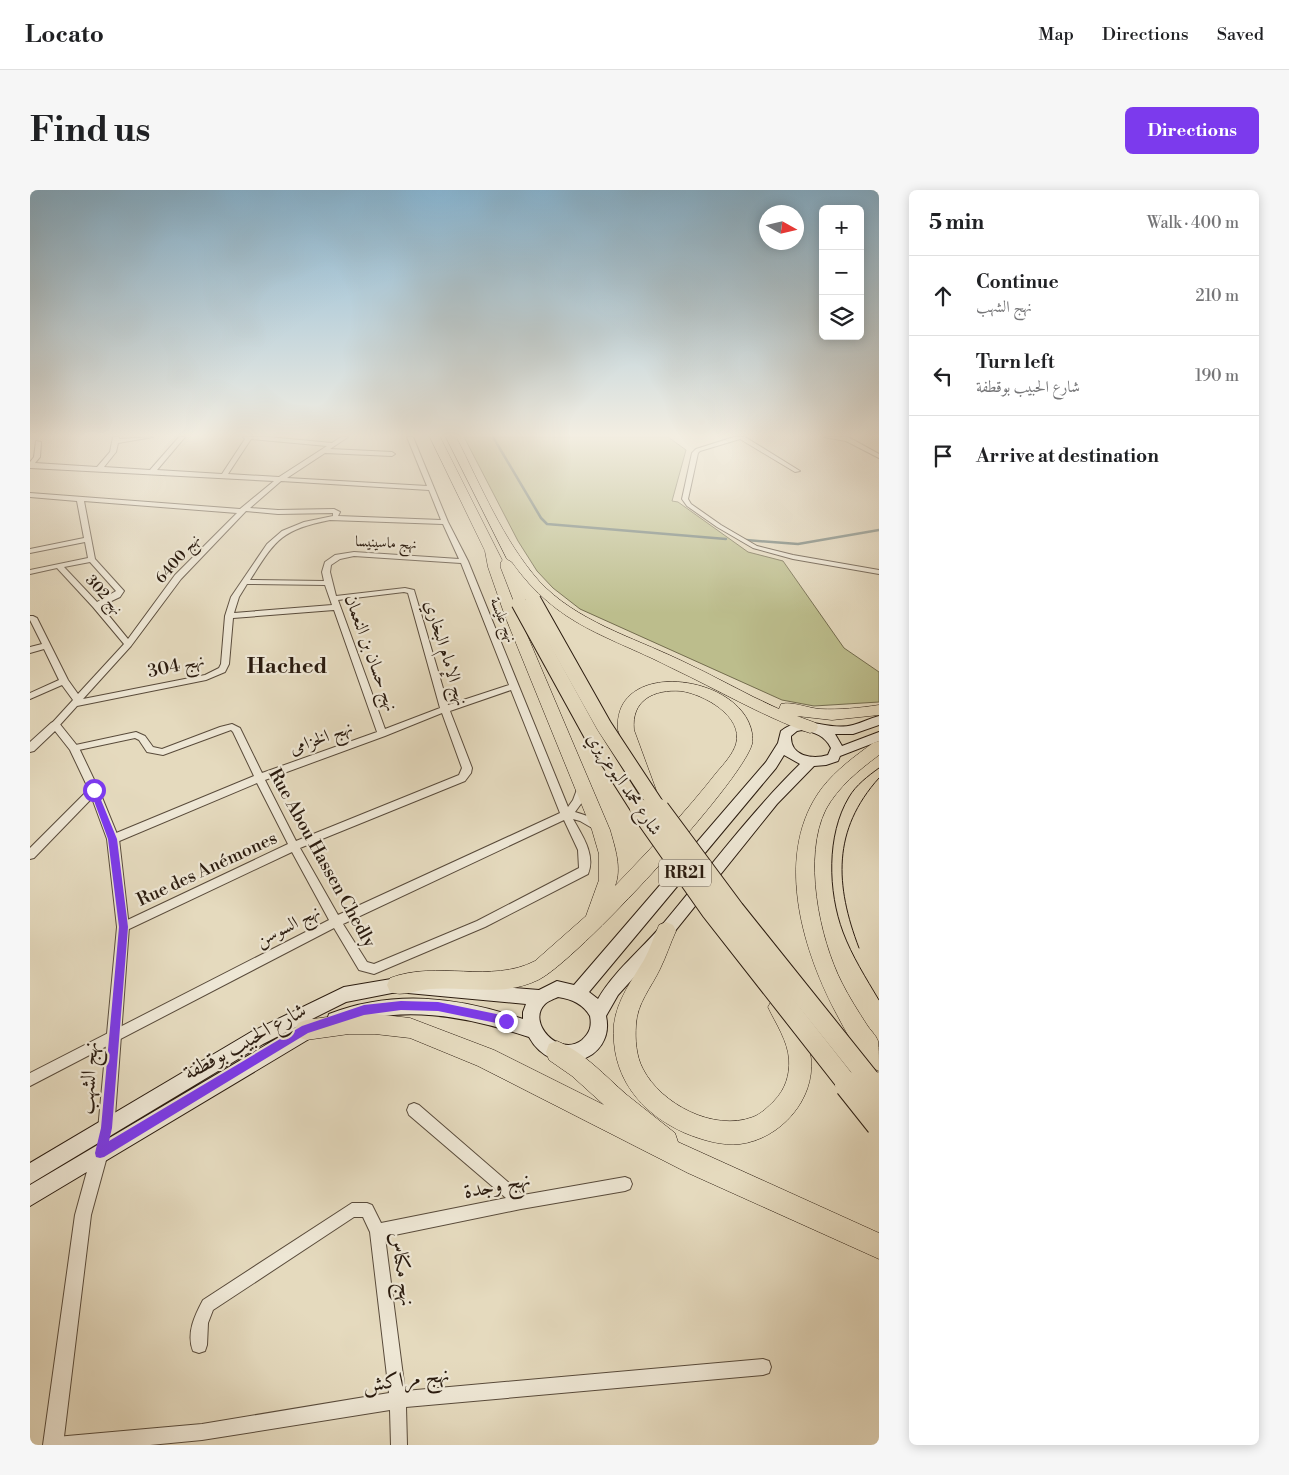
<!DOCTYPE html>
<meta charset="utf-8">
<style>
body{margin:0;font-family:"Libre Bodoni",Amiri,serif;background:#f6f6f6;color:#202124}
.controls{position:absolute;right:15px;top:15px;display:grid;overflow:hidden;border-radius:8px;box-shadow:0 2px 12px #0003}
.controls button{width:45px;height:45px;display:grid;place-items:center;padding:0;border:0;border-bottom:1px solid #e0e0e0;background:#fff;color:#202124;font:25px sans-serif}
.compass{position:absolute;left:729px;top:15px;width:45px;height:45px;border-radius:50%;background:#fff;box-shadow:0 2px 12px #0003;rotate:98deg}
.stop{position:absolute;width:15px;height:15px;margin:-11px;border:4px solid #7c3aed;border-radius:50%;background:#fff}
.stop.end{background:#7c3aed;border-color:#fff;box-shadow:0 1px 5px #0008}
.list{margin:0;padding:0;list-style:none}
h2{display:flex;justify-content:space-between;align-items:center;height:65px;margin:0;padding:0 20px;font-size:21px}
h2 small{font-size:16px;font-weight:400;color:#757577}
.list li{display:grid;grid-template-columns:32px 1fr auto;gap:15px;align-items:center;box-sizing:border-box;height:80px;padding:0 20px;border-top:1px solid #e0e0e0}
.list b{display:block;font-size:19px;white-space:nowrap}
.list p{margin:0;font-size:16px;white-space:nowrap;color:#757577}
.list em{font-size:16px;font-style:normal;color:#757577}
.icon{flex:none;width:28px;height:28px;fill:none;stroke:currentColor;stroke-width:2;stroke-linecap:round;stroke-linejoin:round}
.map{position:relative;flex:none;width:849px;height:1255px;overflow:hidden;border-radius:8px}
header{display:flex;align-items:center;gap:30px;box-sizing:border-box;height:70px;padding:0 25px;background:#fff;border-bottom:1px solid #e0e0e0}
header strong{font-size:24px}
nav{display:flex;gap:28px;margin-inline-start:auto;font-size:18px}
.intro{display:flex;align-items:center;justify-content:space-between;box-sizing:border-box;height:120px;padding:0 30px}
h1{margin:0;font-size:35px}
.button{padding:12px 22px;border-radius:8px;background:#7c3aed;color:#fff;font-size:18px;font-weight:700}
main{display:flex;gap:30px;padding:0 30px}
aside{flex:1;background:#fff;border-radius:8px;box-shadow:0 2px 12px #0003}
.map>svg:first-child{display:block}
.green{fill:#bcbd8c;stroke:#736c4e}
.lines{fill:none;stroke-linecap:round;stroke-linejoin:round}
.stream{stroke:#6b7a74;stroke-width:2.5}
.minor-casing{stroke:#594b3b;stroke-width:2}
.tertiary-casing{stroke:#594b3b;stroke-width:2}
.secondary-casing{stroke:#2a1b0f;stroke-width:2}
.motorway-casing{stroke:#2a1b0f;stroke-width:1}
.minor{fill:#eee7d5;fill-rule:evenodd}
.tertiary{fill:#eee7d5;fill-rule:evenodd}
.secondary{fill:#eee7d5;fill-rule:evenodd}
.motorway{fill:#e5dabe;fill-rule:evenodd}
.tram{stroke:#2a1b0f;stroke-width:1}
.motorway-bridge-far2-casing{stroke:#2a1b0f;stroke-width:17;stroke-linecap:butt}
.motorway-bridge-far1-casing{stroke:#2a1b0f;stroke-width:22;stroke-linecap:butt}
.motorway-bridge-casing{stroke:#2a1b0f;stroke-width:28;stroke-linecap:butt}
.motorway-bridge-far2{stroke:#e5dabe;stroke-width:15}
.motorway-bridge-far1{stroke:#e5dabe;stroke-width:20}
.motorway-bridge{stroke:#e5dabe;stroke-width:26}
.route{fill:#7c3aed}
.labels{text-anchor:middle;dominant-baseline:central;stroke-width:4.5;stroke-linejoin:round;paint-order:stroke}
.far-street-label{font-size:15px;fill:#2a1b0f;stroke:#eee7d5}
.shield{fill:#eee7d5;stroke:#65584a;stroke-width:1}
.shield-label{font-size:16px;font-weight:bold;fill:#2a1b0f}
.street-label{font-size:18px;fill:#2a1b0f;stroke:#eee7d5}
.near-street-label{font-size:21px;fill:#2a1b0f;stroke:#eee7d5}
.district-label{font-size:22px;font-weight:bold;fill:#2a1b0f;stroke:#eee7d5}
</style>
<header>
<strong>Locato</strong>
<nav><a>Map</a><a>Directions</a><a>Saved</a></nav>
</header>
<div class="intro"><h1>Find us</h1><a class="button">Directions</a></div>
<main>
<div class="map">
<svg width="849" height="1255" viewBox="0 0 849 1255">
<rect width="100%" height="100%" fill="#e5dabe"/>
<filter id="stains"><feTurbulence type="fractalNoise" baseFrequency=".004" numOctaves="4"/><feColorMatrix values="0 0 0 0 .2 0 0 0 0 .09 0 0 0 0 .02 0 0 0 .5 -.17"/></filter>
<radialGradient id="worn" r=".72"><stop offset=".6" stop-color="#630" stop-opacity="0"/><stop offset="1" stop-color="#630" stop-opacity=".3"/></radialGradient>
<path class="green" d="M434,247H638L656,260L642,311L648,312L718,362L753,371L814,458L849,482V512L784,516L752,510L550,419L523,398L507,381L488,351Z"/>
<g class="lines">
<g class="stream">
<path d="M463,247L511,328L517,334L696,349"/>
<path d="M716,350L768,354L849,340"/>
</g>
<defs>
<g id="minor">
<path d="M83,247H89V249L123,247L88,253L86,262L74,277L120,280L149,247H155L127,280L192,284L215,249L213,247H238L302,253L311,247H318L300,259L362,262L365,264L362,266L295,263L257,288L397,296L377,247H383L418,332L438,371L538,617L543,610L549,594H555L557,597L553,611L545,622C555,625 568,629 574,638L573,641L569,642L550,631L543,629C552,645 566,665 558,684L455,737L344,784L329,780L304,738L0,896V883L299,730L262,662L97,740L93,742L89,740L87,737L89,734L258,654L227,593L87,652H79L78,649L79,646L224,586L203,542L201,540L133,565L117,562L109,550L105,548L44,561L41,560L39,558L41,556L106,542L115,546L123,557L132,559L190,537L202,534L210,538L232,583L347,542L304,420L203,428L199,474L195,482L176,490L47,516L28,537H22L21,535L22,533L43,510L32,495L0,509V503L29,490L14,459L0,463V457L12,454L0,430V426H3L7,428L38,490L48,504L94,454L63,417L27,378L0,384V380L58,368L55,352L0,363V359L54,348L47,311L0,307V303L210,319L244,291L0,278V272L4,267L6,251L11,252L10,267L5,273L67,277L80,262ZM221,249L297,256L249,287L198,284ZM251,291L399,300L411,330L308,326L310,322L304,319L248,320L220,318ZM54,311L207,323L145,385L98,449L71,416L90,407L94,401L65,369ZM216,321L248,324L303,323V326L274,332L252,341L237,354L201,407L195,426L191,474L189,478L175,485L53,509L101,456L151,389ZM300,330L413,334L429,369L324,362L305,365L295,372L292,382L294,391L220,390C246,349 251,340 300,330ZM324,366L431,373L479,495L418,515L384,400L375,398L306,406L300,382L301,375L310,369ZM60,372L86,401L67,412L34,377ZM217,394L295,395L302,415L204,423L209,407ZM374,402L378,403L410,518L355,539L308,410ZM481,500L530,623L308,725L270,658L435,591L441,583L442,578L420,521ZM412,523L432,578L429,585L266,651L235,590L355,546ZM534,630L548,660L549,678L447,731L344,774L337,772L313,734Z"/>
<path d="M704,247H715L770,281L765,282L710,249L670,261L668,263L658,309L661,314L691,335L727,356L763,365L849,380V384L763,369L723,358L687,337L657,316L652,309L662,263L666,259Z"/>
<path d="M794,247H818L849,264V268L816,251Z"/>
<path d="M64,596L69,600L67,603L4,668L0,669V658L61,597Z"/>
<path d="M384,913L389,915L493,1005L595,987L600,989L602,994L600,999L595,1001L491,1019L355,1047L375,1201L733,1169L739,1171L741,1177L739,1183L733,1185L376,1217L377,1255H361L360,1220L172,1250L120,1255H18L20,1249L26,1247L172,1234L359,1203L340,1042L333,1027H324L183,1120L178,1133L177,1155L175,1161L169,1163L163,1161C156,1143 165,1125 173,1110L322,1013H337L342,1015L351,1033L476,1008L379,925L377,920L379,915Z"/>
</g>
<g id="tertiary">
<path d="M25,531L29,533L49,558L69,600L89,649L99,737L84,940L81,945L76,948L71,945L68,940L87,737L77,649L59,600L40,560L25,541L4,561L0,562V552L21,533Z"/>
<path d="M70,955L75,958L78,963L61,1025L33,1255H13L45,1025L62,963L65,958Z"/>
</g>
<path id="secondary" d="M849,526V535L823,544H805L812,556L849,542V551L810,566L808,571L796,575L784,576L747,614L641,746L588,805L576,826C586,871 523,891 499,847C436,826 369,813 305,838L299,836L297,830L299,824C364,799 428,807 493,829V822L496,814L367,802L316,812L282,829L289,831L291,837L289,843L0,1016V995L268,836L233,854L0,994V973L221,842L314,797L367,788L509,800L527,791L544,795L736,572L748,553L751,541C775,522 796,542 823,535C832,533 840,528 849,526ZM772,540C785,542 795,546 801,558L798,565C782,570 760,566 761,546L767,541ZM754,565L770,574C720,623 678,680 632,735C611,760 584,781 568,809L559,802L746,578ZM528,807C542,809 553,814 560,826C562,836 560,843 552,850C529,868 496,832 515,814C518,811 524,809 528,807Z"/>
<g id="motorway">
<path d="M400,247H410L472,370L470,373V377L489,426L580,640C585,658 592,678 585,696C620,659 656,622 687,582C694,574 703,564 706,554C714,526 673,504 651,501C624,499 601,510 604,540L626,600L624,605L618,606L612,605L588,540C582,467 712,484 722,543C722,546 723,551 722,554C712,592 545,773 508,790C473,807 437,796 400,799C386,800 373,807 360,802L357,795L360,788C407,770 461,794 505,771L556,726L569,690V664L562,640L475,426L458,377L455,361Z"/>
<path d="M416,247H426C451,296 473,350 509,391C546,431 602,447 650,470C683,485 715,504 749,519L751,514C762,511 777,518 790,519C810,520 829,518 849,515V525L802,530L767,526L786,533L788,537L786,541L780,543L774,541C729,524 688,500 644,479C578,445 528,437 482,372L477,369Z"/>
<path d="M849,551V565C829,580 808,597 796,619C772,666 789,748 812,793C819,807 828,821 837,835C840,840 846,845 848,851C849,858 849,873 849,881C832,874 814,838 805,821C771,756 744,662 792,598C806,580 825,566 843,553Z"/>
<path d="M636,732L643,735L646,741C640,754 636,767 630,779C621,798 607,813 606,835C605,849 606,866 613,879C631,914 684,942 723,927C731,924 738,917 744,911C755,900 760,885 759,870C758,851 746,834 738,817L742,810L749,807L756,810C767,828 779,848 781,869C785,910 750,949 710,954C692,956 672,950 655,943C610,923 580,886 584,834C587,810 602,790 614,770C620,759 624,746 629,735Z"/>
<path d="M319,824H345L380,828L464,860L574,915L542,886L519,870L516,862L519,854L527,851C554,862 575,886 597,905C613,918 629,930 645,943L648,952L849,1043V1069L658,983L448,876L380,848L345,844H319L276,850L268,847L265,840L268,833L276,830Z"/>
</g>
</defs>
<use href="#minor" class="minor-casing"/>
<use href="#tertiary" class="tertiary-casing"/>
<use href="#secondary" class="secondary-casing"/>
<use href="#motorway" class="motorway-casing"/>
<use href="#minor" class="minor"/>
<use href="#tertiary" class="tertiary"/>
<use href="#secondary" class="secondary"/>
<use href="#motorway" class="motorway"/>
<g class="tram">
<path d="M849,578C838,586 826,595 819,607C796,645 798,702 813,742C822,766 836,788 849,810"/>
<path d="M829,758C805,695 802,640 849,588"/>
</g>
<defs>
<g id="motorway-bridge-far2">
<path d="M503,410L574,536L630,621"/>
<path d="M489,413L561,544L610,621"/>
</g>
<g id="motorway-bridge-far1">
<path d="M610,619L681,720L819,896"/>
<path d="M629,619L704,720L845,896"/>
</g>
<g id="motorway-bridge">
<path d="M818,895L849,934"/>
<path d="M844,895L849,901"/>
</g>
</defs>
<use href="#motorway-bridge-far2" class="motorway-bridge-far2-casing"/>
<use href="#motorway-bridge-far1" class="motorway-bridge-far1-casing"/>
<use href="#motorway-bridge" class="motorway-bridge-casing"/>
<use href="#motorway-bridge-far2" class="motorway-bridge-far2"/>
<use href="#motorway-bridge-far1" class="motorway-bridge-far1"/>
<use href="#motorway-bridge" class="motorway-bridge"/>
</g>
<linearGradient id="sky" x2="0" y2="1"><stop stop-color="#87b6d4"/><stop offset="0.58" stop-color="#f3eee2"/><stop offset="1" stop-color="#f3eee2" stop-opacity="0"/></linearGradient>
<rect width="849" height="423" fill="url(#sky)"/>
<path class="route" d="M64,597L67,600L87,649L98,737L82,938L79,951L272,836L334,815L371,811L408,812L476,826L481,831L480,834L476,835L408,821L371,820L334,825L278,843L74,967L70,968L66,967L65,963L71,938L89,737L78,649L60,600Z"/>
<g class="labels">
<g class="far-street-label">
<text transform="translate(356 353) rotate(3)">نهج ماسينيسا</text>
<text transform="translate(148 369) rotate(-49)">نهج 6400</text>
<text transform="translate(74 405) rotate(49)">نهج 302</text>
<text transform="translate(473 430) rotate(68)">نهج عليسة</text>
</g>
<rect class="shield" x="629" y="669.5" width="52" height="27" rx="4"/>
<g class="shield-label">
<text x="655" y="683">RR21</text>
</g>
<g class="street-label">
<text transform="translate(341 463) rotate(70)">نهج حسان بن النعمان</text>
<text transform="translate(416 463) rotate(73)">نهج الإمام البخاري</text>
<text transform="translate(146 476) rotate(-12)">نهج 304</text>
<text transform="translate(291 548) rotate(-20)">نهج الخزامى</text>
<text transform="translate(594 594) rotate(56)">شارع محمد البوعزيزي</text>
<text transform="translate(292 668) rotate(61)">Rue Abou Hassen Chedly</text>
<text transform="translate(177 679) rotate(-25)">Rue des Anémones</text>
<text transform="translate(258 736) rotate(-27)">نهج السوسن</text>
</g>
<g class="near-street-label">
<text transform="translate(215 852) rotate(-29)">شارع الحبيب بوقطفة</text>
<text transform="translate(59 888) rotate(-86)">نهج الشهب</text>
<text transform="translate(467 996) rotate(-11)">نهج وجدة</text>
<text transform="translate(372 1079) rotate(82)">نهج مكناس</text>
<text transform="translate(376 1190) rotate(-7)">نهج مراكش</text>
</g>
<g class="district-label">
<text x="257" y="476">Hached</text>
</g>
</g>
<rect width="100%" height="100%" filter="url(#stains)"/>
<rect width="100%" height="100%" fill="url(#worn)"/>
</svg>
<div class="controls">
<button>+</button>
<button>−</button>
<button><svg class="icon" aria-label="layers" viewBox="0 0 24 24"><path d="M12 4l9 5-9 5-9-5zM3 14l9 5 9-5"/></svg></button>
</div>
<svg class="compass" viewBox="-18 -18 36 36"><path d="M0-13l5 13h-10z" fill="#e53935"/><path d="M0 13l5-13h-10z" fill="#757577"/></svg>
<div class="stop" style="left:64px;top:600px"></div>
<div class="stop end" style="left:476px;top:831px"></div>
</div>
<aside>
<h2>5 min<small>Walk · 400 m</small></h2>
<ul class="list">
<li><svg class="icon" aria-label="ahead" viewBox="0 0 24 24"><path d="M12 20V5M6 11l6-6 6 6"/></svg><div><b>Continue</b><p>نهج الشهب</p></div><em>210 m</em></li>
<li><svg class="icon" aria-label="left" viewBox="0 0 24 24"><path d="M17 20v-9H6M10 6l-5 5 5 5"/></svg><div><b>Turn left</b><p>شارع الحبيب بوقطفة</p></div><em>190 m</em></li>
<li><svg class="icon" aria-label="arrive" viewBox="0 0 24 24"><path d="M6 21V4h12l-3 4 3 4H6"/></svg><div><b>Arrive at destination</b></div></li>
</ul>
</aside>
</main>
